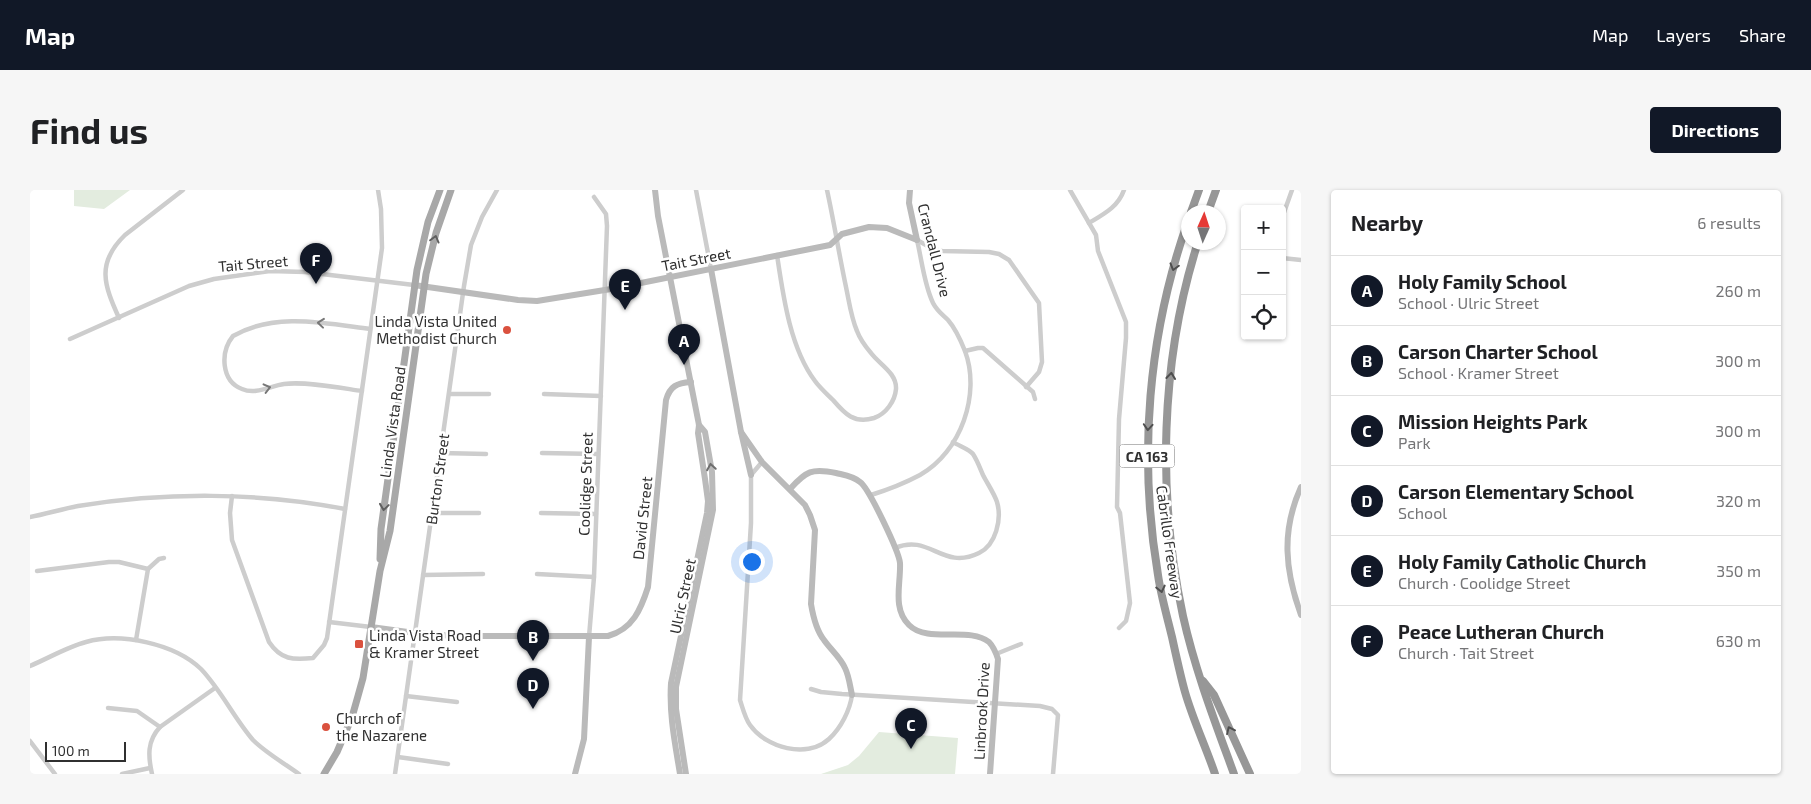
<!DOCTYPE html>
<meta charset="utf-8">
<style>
body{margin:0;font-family:"Exo 2",sans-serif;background:#f6f6f6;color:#202124}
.controls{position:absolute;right:15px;top:15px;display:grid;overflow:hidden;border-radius:5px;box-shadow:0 1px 4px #0004}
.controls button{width:45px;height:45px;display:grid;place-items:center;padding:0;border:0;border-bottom:1px solid #e0e0e0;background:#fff;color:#202124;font:25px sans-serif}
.compass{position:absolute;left:1151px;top:15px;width:45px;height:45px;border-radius:50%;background:#fff;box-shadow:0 1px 4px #0004;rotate:3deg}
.scale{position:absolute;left:15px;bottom:12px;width:81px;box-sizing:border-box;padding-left:5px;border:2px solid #303030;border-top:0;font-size:14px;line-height:18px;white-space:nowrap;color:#303030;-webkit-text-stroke:4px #fff;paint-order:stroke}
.you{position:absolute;left:721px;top:371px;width:18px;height:18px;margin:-12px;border:4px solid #fff;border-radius:50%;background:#1a73e8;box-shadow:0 0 0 8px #1a73e833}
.badge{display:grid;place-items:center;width:32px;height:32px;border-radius:50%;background:#111827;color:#fff;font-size:16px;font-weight:700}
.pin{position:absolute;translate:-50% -41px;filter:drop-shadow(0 1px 2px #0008)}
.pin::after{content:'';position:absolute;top:26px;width:18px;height:15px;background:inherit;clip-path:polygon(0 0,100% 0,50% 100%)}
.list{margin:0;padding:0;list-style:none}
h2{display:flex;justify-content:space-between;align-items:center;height:65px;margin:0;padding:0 20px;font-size:21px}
h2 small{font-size:16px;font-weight:400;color:#757577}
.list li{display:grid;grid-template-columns:32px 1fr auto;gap:15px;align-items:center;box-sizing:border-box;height:70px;padding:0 20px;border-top:1px solid #e0e0e0}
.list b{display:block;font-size:19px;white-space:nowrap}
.list p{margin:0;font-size:16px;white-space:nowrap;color:#757577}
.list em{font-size:16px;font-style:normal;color:#757577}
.icon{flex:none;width:28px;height:28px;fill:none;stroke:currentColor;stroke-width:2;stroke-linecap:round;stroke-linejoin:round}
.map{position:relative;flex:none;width:1271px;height:584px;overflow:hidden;border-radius:5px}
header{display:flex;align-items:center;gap:30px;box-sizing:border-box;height:70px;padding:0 25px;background:#111827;color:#fff}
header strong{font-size:24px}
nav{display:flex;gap:28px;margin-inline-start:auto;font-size:18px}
.intro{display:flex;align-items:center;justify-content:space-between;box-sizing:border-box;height:120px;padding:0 30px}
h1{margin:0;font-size:35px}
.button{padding:12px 22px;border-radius:5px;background:#111827;color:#fff;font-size:18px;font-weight:700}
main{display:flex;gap:30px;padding:0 30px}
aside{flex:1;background:#fff;border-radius:5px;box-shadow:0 1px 4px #0004}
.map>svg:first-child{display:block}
.green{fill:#e3ecdf}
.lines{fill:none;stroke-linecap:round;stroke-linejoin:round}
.street{stroke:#cdcdcd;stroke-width:4.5}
.secondary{stroke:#bababa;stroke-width:6}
.primary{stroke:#a8a8a8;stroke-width:7}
.highway{stroke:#979797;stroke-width:8}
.oneway{stroke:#606060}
.oneway2{stroke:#4f4f4f}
.oneway3{stroke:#777}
.oneway4{stroke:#6e6e6e}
.poi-dot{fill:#da513e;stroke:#fff;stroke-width:2}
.labels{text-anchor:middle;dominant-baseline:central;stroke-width:5;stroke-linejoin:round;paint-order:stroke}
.shield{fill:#fff;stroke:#6e6e6e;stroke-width:1}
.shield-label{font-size:14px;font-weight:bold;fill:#303030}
.street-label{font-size:15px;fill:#303030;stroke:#fff}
.poi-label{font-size:15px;fill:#303030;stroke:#fff;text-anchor:start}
</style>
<header>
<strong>Map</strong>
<nav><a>Map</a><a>Layers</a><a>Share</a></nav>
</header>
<div class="intro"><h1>Find us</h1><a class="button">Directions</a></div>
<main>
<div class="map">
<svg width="1271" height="584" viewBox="0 0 1271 584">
<rect width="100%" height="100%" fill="#fff"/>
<g class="green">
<path d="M44,0H100L74,19L44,16Z"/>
<path d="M849,542L928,548L925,584H791L818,575L829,566Z"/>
</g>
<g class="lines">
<g class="street">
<path d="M666,0L681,79"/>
<path d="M1040,0L1066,45L1068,61L1096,132V148L1089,229L1087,317L1090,323L1100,413L1096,431L1089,438"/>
<path d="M1252,28L1262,0"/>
<path d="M1059,33C1074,24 1088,17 1094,0"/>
<path d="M887,50L903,59L912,61L959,62L969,64L979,70L1009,113L1012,172L1009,182L996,197"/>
<path d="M747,65C753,105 760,158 785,191C790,198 797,204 803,210C815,224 824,234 844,228C856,224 865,211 866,199C867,183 849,174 841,163C835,156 830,149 827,141C821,127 819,111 816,97C809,64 804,32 797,0"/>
<path d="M1252,68L1271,70"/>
<path d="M89,128C74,95 66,73 95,45L153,0"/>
<path d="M40,149L159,96L184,89L240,81L275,82L384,95"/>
<path d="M935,161L948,158H953L1003,202L1005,209"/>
<path d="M332,201C311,198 275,191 254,194C240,196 226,205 212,199C191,191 190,162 203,146C245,122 294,133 340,139"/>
<path d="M420,204H459"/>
<path d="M514,204L571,206"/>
<path d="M411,263L456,264"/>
<path d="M512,263L568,264"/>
<path d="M732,272L721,285V333L710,510C713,519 715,528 720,535C736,558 777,569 799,549C811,538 820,520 822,505"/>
<path d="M841,305C857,300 875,293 890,285C931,262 951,204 935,161C931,151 925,138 918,130C913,125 907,121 903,113C894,94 892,71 887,50"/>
<path d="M202,306L200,323L202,350L239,452C251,470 263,470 283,468L294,455L297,448L352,58L351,19L348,0"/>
<path d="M402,323H449"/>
<path d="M511,323L566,324"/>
<path d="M0,327C16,324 32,319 48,316C135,302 228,302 315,319"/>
<path d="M865,358C900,343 912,381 949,363C966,355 972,329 967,312C964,303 957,293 953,285C950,278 947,270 943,264C939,259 929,256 923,252"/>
<path d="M7,381L79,372H89L118,379"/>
<path d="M507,384L564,387"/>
<path d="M393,385L453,384"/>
<path d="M299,432L341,437"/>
<path d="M559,447L564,387L577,36L576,24L564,7"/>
<path d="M106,450L118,379L129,369L134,368"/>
<path d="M966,464L991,454"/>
<path d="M0,476C19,468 37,457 56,452C91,442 145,454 171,479C191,500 204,528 223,550C236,563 254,573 269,584"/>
<path d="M781,499L791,502L812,504L1010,516L1022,519L1028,525L1023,584"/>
<path d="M376,506L427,512"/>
<path d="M78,518L107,521L130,537"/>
<path d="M0,551L25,584"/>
<path d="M368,567L418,574"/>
<path d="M92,584L120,578"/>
<path d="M122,584C118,566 117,551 130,537L185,498"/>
<path d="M365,584L434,96L441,55L452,27L467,0"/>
</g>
<g class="secondary">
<path d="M625,0L628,26L669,235L668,243L675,289L678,311L677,323L641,493C639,525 645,553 650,584"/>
<path d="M880,0L879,13L887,50"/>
<path d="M681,79L711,242L721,285"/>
<path d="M384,95L488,110L507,111L581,99L800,55L812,44L839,37L857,38L887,50"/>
<path d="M711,242L732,272L775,315L780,325L785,340L781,414C783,426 786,440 794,450C801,460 810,467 815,478C819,486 820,496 822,505"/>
<path d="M1271,297C1251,341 1255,381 1271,425"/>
<path d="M760,299C776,281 782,278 806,283C814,285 823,286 830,292C839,298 869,362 870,373C871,394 862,418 879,435C898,454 939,436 959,452C963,456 966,463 968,469L960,584"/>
<path d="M341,437L385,443L424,446H578C603,439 611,419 618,397L636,210C640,196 647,193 661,192"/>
<path d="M545,584L554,549L559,447"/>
<path d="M656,584L646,519V497L683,320L682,282L675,242L669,235"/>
</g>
<g class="primary">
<path d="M350,369L351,339L387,80L398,32L410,0"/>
<path d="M294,584L307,562L322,527L328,506L333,488L350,381L360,341L396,84L406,43L421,0"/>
</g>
<g class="highway">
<path d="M1161,22L1169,0"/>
<path d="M1178,22L1186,0"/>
<path d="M1158,31C1118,144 1108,266 1128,385C1131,406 1137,426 1142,447C1146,465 1150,484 1155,502C1163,530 1176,557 1185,584"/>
<path d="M1168,52C1130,171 1127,305 1153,426C1165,480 1185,532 1204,584"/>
<path d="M1173,491L1184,505L1220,584"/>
</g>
</g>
<defs><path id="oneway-chevron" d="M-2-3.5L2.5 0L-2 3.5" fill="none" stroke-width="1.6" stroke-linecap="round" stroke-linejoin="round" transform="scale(1.25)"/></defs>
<g class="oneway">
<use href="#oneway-chevron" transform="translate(405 49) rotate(-75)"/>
<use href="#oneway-chevron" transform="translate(354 317) rotate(98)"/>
</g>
<g class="oneway2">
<use href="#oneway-chevron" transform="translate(1144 77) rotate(106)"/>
<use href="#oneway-chevron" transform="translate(1141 186) rotate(-84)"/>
<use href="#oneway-chevron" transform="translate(1118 237) rotate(94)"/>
<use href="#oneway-chevron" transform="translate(1131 399) rotate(77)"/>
<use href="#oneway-chevron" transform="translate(1200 540) rotate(-115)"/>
</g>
<g class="oneway3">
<use href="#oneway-chevron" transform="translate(291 133) rotate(-174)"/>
<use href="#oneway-chevron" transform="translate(237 198) rotate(-14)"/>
</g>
<use class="oneway4" href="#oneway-chevron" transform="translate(681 277) rotate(-99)"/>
<g class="poi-dot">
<circle cx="477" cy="140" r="5"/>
<rect x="324" y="449" width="10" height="10" rx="2.5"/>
<circle cx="296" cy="537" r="5"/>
</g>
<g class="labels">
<rect class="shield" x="1089.5" y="254.5" width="55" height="23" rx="4"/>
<g class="shield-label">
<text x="1117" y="266">CA 163</text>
</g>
<g class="street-label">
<text transform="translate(905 60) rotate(76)">Crandall Drive</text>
<text transform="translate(666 69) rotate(-11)">Tait Street</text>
<text transform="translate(223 73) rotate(-5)">Tait Street</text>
<text transform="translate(362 232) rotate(-82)">Linda Vista Road</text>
<text transform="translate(407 289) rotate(-82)">Burton Street</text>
<text transform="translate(555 294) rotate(-88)">Coolidge Street</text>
<text transform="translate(612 328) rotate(-84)">David Street</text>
<text transform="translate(1140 352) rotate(82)">Cabrillo Freeway</text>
<text transform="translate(652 406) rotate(-78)">Ulric Street</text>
<text transform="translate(951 521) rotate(-87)">Linbrook Drive</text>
</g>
<g class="poi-label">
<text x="467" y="131" text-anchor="end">Linda Vista United<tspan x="467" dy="17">Methodist Church</tspan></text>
<text x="339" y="445">Linda Vista Road<tspan x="339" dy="17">&amp; Kramer Street</tspan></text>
<text x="306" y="528">Church of<tspan x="306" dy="17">the Nazarene</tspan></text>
</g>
</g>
</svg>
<div class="controls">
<button>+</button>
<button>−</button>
<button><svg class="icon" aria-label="locate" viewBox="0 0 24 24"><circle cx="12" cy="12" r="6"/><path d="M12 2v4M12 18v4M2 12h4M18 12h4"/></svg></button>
</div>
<svg class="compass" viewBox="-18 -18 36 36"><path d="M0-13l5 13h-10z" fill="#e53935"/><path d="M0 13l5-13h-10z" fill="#757577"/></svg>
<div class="scale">100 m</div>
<div class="you"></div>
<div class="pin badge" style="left:654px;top:175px">A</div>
<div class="pin badge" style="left:503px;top:471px">B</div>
<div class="pin badge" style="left:881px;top:559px">C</div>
<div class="pin badge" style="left:503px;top:519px">D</div>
<div class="pin badge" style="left:595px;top:120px">E</div>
<div class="pin badge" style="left:286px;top:94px">F</div>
</div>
<aside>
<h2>Nearby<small>6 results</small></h2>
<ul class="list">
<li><span class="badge">A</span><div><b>Holy Family School</b><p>School · Ulric Street</p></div><em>260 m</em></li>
<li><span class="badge">B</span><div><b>Carson Charter School</b><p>School · Kramer Street</p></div><em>300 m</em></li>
<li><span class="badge">C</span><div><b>Mission Heights Park</b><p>Park</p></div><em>300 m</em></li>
<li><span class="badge">D</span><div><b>Carson Elementary School</b><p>School</p></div><em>320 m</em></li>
<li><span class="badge">E</span><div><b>Holy Family Catholic Church</b><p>Church · Coolidge Street</p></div><em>350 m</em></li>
<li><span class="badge">F</span><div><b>Peace Lutheran Church</b><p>Church · Tait Street</p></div><em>630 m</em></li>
</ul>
</aside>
</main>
